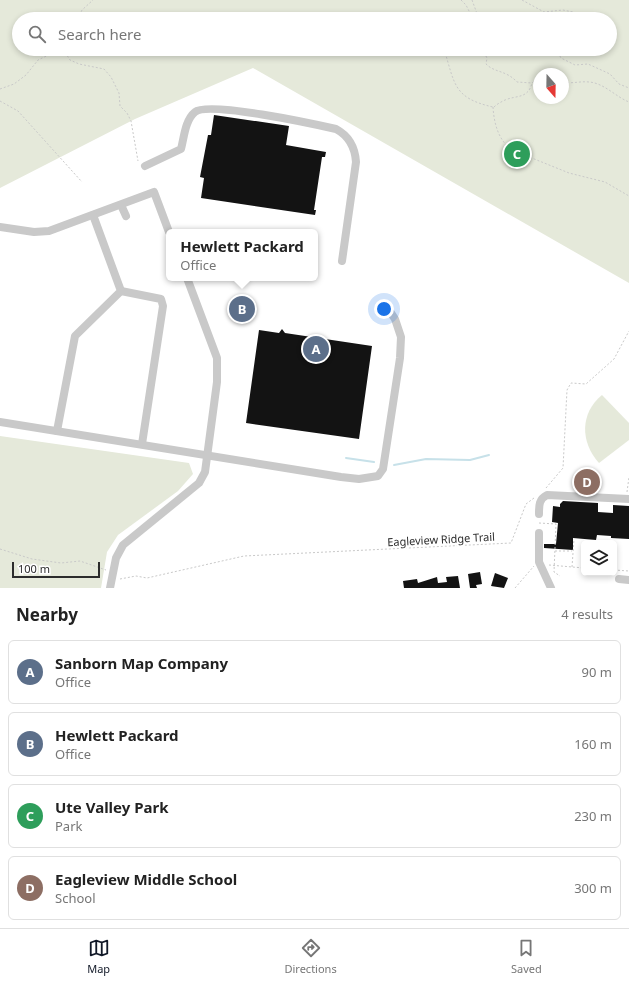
<!DOCTYPE html>
<style>
body{margin:0;font-family:"Noto Sans",sans-serif;background:#f6f6f6;color:#222}
.controls{position:absolute;right:12px;bottom:12px;display:grid;overflow:hidden;border-radius:6px;box-shadow:0 2px 6px #0003}
.controls button{width:36px;height:36px;display:grid;place-items:center;padding:0;border:0;border-bottom:1px solid #e0e0e0;background:#fff;color:#222;font:20px sans-serif}
.compass{position:absolute;left:533px;top:68px;width:36px;height:36px;border-radius:50%;background:#fff;box-shadow:0 2px 6px #0003;rotate:160deg}
.scale{position:absolute;left:12px;bottom:10px;width:88px;box-sizing:border-box;padding-left:4px;border:2px solid #2c2c2c;border-top:0;font-size:11px;line-height:14px;white-space:nowrap;color:#2c2c2c;-webkit-text-stroke:3px #fff;paint-order:stroke}
.you{position:absolute;left:384px;top:309px;width:14px;height:14px;margin:-10px;border:3px solid #fff;border-radius:50%;background:#1a73e8;box-shadow:0 0 0 6px #1a73e833}
.badge{display:grid;place-items:center;width:26px;height:26px;border-radius:50%;background:#111827;color:#fff;font-size:13px;font-weight:700}
.pin{position:absolute;translate:-50% -50%;border:2px solid #fff;box-shadow:0 1px 4px #0006}
.popup{position:absolute;left:166px;top:229px;width:152px;height:52px;box-sizing:border-box;display:grid;place-content:center;border-radius:6px;background:#fff;filter:drop-shadow(0 1px 3px #0005);font-size:13px;white-space:nowrap;color:#767676}
.popup b{font-size:15px;color:#222}
.popup::after{content:'';position:absolute;left:50%;top:100%;margin-left:-8px;border:8px solid transparent;border-top-color:#fff}
.list{margin:0;padding:0;list-style:none}
h2{display:flex;justify-content:space-between;align-items:center;height:52px;margin:0;padding:0 16px;font-size:17px}
h2 small{font-size:13px;font-weight:400;color:#767676}
.list li{display:grid;grid-template-columns:26px 1fr auto;gap:12px;align-items:center;box-sizing:border-box;height:64px;margin:0 8px 8px;padding:0 8px;border:1px solid #e0e0e0;border-radius:6px}
.list b{display:block;font-size:15px;white-space:nowrap}
.list p{margin:0;font-size:13px;white-space:nowrap;color:#767676}
.list em{font-size:13px;font-style:normal;color:#767676}
.icon{flex:none;width:22px;height:22px;fill:none;stroke:currentColor;stroke-width:2;stroke-linecap:round;stroke-linejoin:round}
.map{position:relative;flex:none;width:629px;height:588px;overflow:hidden}
.search{position:absolute;background:#fff;box-shadow:0 2px 6px #0003;left:12px;right:12px;top:12px;height:44px;display:flex;align-items:center;gap:10px;box-sizing:border-box;padding:0 14px;border-radius:22px;color:#767676;font-size:15px}
.sheet{height:340px;background:#fff}
nav{display:flex;justify-content:space-around;align-items:center;box-sizing:border-box;height:56px;border-top:1px solid #e0e0e0;background:#fff;font-size:11px;color:#767676}
nav a{display:grid;justify-items:center;gap:2px}
nav .on{color:#111827}
.map>svg:first-child{display:block}
.green{fill:#e5e9da;fill-rule:evenodd}
.lines{fill:none;stroke-linecap:round;stroke-linejoin:round}
.stream{stroke:#c7e1e9;stroke-width:2}
.building{fill:#131313}
.path{stroke:#c9c9c9;stroke-width:1;stroke-dasharray:2 2;stroke-linecap:butt}
.minor{stroke:#c9c9c9;stroke-width:8}
.labels{text-anchor:middle;dominant-baseline:central;stroke-width:4;stroke-linejoin:round;paint-order:stroke}
.street-label{font-size:11px;fill:#2c2c2c;stroke:#fff}
</style>
<div class="map">
<svg width="629" height="588" viewBox="0 0 629 588">
<rect width="100%" height="100%" fill="#fff"/>
<g class="green">
<path d="M0,0H629V283L253,68L135,119L0,188ZM19,19H610V49H19ZM539,74H563V98H539Z"/>
<path d="M602,395L629,423V440L599,463C580,442 580,413 602,395Z"/>
<path d="M0,436L189,463L193,474L178,491L118,535L107,552L101,588H0Z"/>
</g>
<g class="lines">
<g class="stream">
<path d="M346,458L374,462"/>
<path d="M394,465L426,459L470,460L489,455"/>
</g>
</g>
<g class="building">
<path d="M214,115L289,126L286,145L326,152L325,157H322L314,210H316L315,215L201,198L204,178L200,177L208,135H211Z"/>
<path d="M282,329L285,333L372,346L359,439L246,423L259,330L279,333Z"/>
<path d="M563,501L598,503V512L613,513V505L629,506V539L611,538V536L597,535L596,540L573,538V550L544,548V544H556L558,523L552,522L553,506L560,507V504Z"/>
<path d="M480,572L482,584L476,585L477,588H470L468,574Z"/>
<path d="M495,573L508,578L504,588L491,586Z"/>
<path d="M458,576L460,588H404L403,581L417,579L418,583L437,577L438,583L447,582L446,577Z"/>
</g>
<g class="lines">
<g class="path">
<path d="M461,0L466,5L473,19"/>
<path d="M472,0L479,19"/>
<path d="M522,0L544,12L563,10L573,12L591,19"/>
<path d="M78,19L82,10L93,0"/>
<path d="M160,19H162"/>
<path d="M383,19L395,15L417,19"/>
<path d="M63,49L70,60L79,64L104,69L111,77L119,93L120,106L127,113L131,121L138,161"/>
<path d="M444,49C455,84 453,98 493,107"/>
<path d="M482,49L487,58L486,64C495,73 506,70 517,82L532,83L539,77"/>
<path d="M556,49L561,58L575,65L588,64L610,74L619,84L629,88"/>
<path d="M541,74H553"/>
<path d="M563,82C572,84 580,81 589,82C604,83 616,97 629,102"/>
<path d="M0,89L14,84L26,75L38,60L61,49"/>
<path d="M0,101L18,111L82,182"/>
<path d="M493,107C494,123 498,140 512,150L569,173L605,182L629,196"/>
<path d="M494,107C497,104 501,102 505,100C517,95 528,99 532,83"/>
<path d="M546,488L563,468L567,390L571,383L586,384L614,359L629,331"/>
<path d="M627,492L629,477"/>
<path d="M539,523L556,524L554,572L560,576"/>
<path d="M0,549L32,559L61,563L80,561L106,570"/>
<path d="M555,551H572"/>
<path d="M549,565L584,568"/>
<path d="M572,567L574,539"/>
<path d="M614,570L629,571"/>
<path d="M120,579L136,576L147,578L244,556L511,543L526,504L534,498"/>
<path d="M515,588L534,566"/>
</g>
<g class="minor">
<path d="M145,166L181,149C184,138 185,120 195,112C208,101 314,124 336,129C349,136 355,147 356,162L342,261"/>
<path d="M121,205L126,216"/>
<path d="M0,227L34,232L49,231L154,192L169,232"/>
<path d="M121,291L161,299L163,306L142,444"/>
<path d="M0,422L341,477L359,479L378,476L383,469L400,358L401,337L395,319L389,310"/>
<path d="M57,431L75,336L121,291L93,215"/>
<path d="M539,514C539,505 539,499 547,495L629,499"/>
<path d="M539,533V562L551,588"/>
<path d="M619,579L629,580"/>
<path d="M110,588L116,558L123,545L199,483L205,472L217,382V358L187,278"/>
</g>
</g>
<g class="labels">
<g class="street-label">
<text transform="translate(441 539) rotate(-3)">Eagleview Ridge Trail</text>
</g>
</g>
</svg>
<div class="controls">
<button><svg class="icon" aria-label="layers" viewBox="0 0 24 24"><path d="M12 4l9 5-9 5-9-5zM3 14l9 5 9-5"/></svg></button>
</div>
<svg class="compass" viewBox="-18 -18 36 36"><path d="M0-13l5 13h-10z" fill="#e53935"/><path d="M0 13l5-13h-10z" fill="#767676"/></svg>
<div class="scale">100 m</div>
<div class="you"></div>
<div class="pin badge" style="left:316px;top:349px;background:#5c6f8a">A</div>
<div class="pin badge" style="left:242px;top:309px;background:#5c6f8a">B</div>
<div class="popup"><b>Hewlett Packard</b>Office</div>
<div class="pin badge" style="left:517px;top:154px;background:#2e9e5b">C</div>
<div class="pin badge" style="left:587px;top:482px;background:#8d6e63">D</div>
<div class="search"><svg class="icon" aria-label="search" viewBox="0 0 24 24"><circle cx="10" cy="10" r="6"/><path d="M15 15l6 6"/></svg>Search here</div>
</div>
<section class="sheet">
<h2>Nearby<small>4 results</small></h2>
<ul class="list">
<li><span class="badge" style="background:#5c6f8a">A</span><div><b>Sanborn Map Company</b><p>Office</p></div><em>90 m</em></li>
<li><span class="badge" style="background:#5c6f8a">B</span><div><b>Hewlett Packard</b><p>Office</p></div><em>160 m</em></li>
<li><span class="badge" style="background:#2e9e5b">C</span><div><b>Ute Valley Park</b><p>Park</p></div><em>230 m</em></li>
<li><span class="badge" style="background:#8d6e63">D</span><div><b>Eagleview Middle School</b><p>School</p></div><em>300 m</em></li>
</ul>
</section>
<nav>
<a class="on"><svg class="icon" aria-label="map" viewBox="0 0 24 24"><path d="M3 6l6-2 6 2 6-2v14l-6 2-6-2-6 2zM9 4v14M15 6v14"/></svg>Map</a>
<a><svg class="icon" aria-label="directions" viewBox="0 0 24 24"><path d="M12 3l9 9-9 9-9-9zM9 14v-3h6M13 9l2 2-2 2"/></svg>Directions</a>
<a><svg class="icon" aria-label="saved" viewBox="0 0 24 24"><path d="M7 4h10v16l-5-4-5 4z"/></svg>Saved</a>
</nav>
